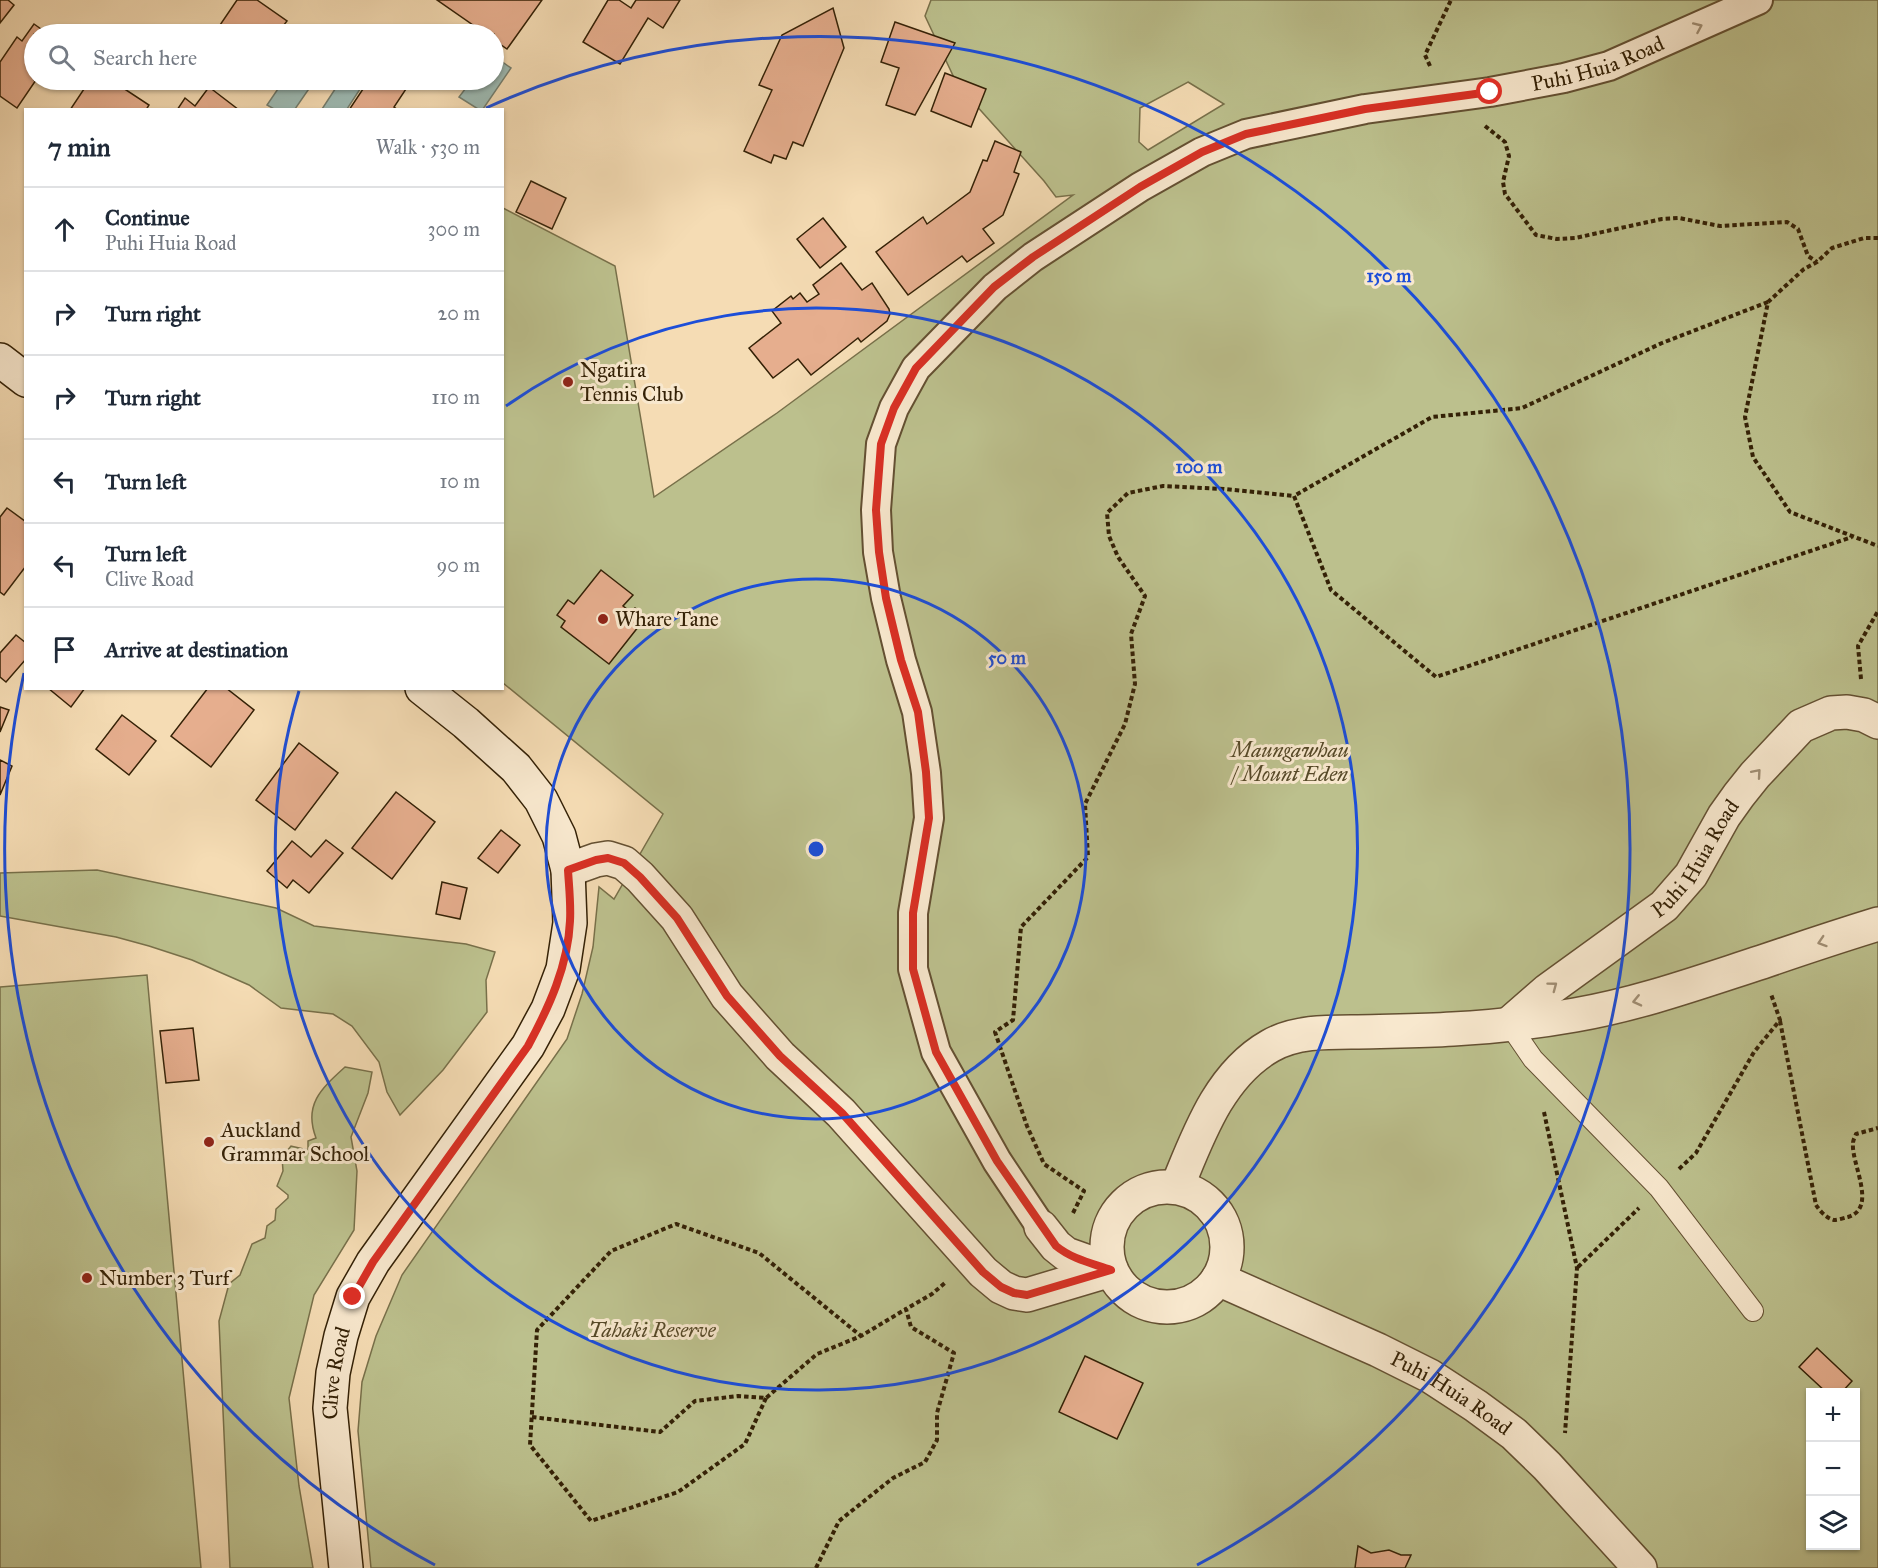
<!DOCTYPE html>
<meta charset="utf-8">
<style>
body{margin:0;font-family:"IM FELL Great Primer",serif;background:#f6f6f7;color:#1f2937}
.controls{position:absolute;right:18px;bottom:18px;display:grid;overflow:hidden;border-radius:0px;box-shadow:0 2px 4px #0004}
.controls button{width:54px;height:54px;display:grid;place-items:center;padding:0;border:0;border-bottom:2px solid #e0e1e3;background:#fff;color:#1f2937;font:30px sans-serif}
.stop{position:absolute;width:18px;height:18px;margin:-14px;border:4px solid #d93025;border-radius:50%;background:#fff}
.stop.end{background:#d93025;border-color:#fff;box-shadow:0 2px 6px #0008}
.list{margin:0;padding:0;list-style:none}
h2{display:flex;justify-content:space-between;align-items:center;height:78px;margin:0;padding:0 24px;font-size:26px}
h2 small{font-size:20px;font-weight:400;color:#747a83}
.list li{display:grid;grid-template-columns:39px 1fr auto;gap:18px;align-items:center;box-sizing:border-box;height:84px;padding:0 24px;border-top:2px solid #e0e1e3}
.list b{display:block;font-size:22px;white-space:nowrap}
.list p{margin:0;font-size:20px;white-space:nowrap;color:#747a83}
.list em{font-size:20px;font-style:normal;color:#747a83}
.icon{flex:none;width:33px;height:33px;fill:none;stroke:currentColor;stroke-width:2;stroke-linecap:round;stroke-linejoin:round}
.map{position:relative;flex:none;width:1878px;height:1568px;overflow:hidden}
.search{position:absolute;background:#fff;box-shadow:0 2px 4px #0004;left:24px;top:24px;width:480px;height:66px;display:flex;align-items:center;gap:15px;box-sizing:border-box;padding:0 21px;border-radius:33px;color:#747a83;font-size:22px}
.panel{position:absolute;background:#fff;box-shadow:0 2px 4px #0004;left:24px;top:108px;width:480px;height:582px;border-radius:0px}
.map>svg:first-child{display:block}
.green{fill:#bcc08d;stroke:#78704a;stroke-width:1.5;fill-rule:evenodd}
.water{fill:#9dbab3;stroke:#737d6e;stroke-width:1.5}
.building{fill:#e6ae8e;stroke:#342106;stroke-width:1.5}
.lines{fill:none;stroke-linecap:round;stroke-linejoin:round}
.service-casing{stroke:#645032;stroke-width:22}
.pedestrian-casing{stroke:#645032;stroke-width:32}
.minor-casing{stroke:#645032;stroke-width:36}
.secondary-casing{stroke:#342106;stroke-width:36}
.path{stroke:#342106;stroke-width:4;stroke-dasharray:4.5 3;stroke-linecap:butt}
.service{stroke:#f8e8ce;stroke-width:20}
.pedestrian{stroke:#f8e8ce;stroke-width:28}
.minor{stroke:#f8e8ce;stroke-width:33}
.secondary{stroke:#f8e8ce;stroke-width:33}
.oneway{stroke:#a08e74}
.route{stroke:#d93025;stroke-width:8}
.ring{fill:none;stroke:#1d4ed8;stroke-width:3}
.poi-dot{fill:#8f2418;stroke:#f8e8ce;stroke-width:2}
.labels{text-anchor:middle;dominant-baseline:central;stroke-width:6;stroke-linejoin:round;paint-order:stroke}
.street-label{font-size:21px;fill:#342106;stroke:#f8e8ce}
.poi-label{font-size:21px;fill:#342106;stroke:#f8e8ce;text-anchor:start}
.park-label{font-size:21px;font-style:italic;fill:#564928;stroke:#f8e8ce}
.centre{fill:#1d4ed8;stroke:#f8e8ce;stroke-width:3}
.ring-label{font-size:18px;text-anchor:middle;font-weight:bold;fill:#1d4ed8;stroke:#f8e8ce;stroke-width:6;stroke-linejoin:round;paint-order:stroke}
</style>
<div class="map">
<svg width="1878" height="1568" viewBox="0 0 1878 1568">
<rect width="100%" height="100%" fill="#f5dcb4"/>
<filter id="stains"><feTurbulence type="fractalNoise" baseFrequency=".00333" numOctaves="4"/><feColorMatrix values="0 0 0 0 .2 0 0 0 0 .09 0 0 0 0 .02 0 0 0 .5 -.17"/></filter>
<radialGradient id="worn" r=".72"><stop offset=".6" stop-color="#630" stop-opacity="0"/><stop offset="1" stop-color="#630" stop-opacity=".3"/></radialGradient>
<g class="green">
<path d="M931,0H1878V1568H371L358,1431L362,1382L376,1336L402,1275L567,1039L582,994L593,947L599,887L614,899L663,814L503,683V208L615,266L654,497L777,413L1073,195L1056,197L1044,181L957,84L925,16ZM1188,82L1224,104L1148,150L1139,142L1140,108ZM1810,1392H1856V1546H1810Z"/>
<path d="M97,870L276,908L314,926L466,944L495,952L486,980L487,1012L443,1070L400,1115L387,1092L379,1062L352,1026L333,1014L281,1008L249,985L192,960L149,946L116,937L0,916V873Z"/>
<path d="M147,975L201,1568H0V987Z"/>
<path d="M345,1067L372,1072L368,1093L351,1137L357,1171L354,1230L314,1295L289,1398L299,1486L313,1568H230L219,1321L229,1284L240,1275L252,1244L265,1238L267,1226L275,1220L276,1209L288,1198V1195L277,1186L283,1171L282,1157L291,1146L308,1150V1141L316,1138C303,1104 322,1088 345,1067Z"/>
</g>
<g class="water">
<path d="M494,56L511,68L483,109H478L459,97L472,80H494Z"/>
<path d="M284,80H315L295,109H274L267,105Z"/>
<path d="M341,80H366L347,109H322Z"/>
</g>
<g class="building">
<path d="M0,0H8L14,5L0,23Z"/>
<path d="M237,0H257L287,21L277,34H233L220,25Z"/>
<path d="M437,0H542L507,49L494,40V34H486Z"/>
<path d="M608,0H619L631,8L636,0H680L663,28L648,18L620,64L583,42Z"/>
<path d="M833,8L844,48L803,146L793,142L786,159L774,155L771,163L744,151L772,90L759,85L782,35Z"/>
<path d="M895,22L955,43L915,115L886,105L899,68L881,62Z"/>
<path d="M34,24L48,34H34V80H36L17,108L0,96V62L17,37L22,41Z"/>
<path d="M945,73L986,89L971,127L931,111Z"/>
<path d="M90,80H111L149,105L146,110H70Z"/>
<path d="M369,80H399L408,86L394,107L398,110H349Z"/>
<path d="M209,87L239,110H177L185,98L195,106Z"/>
<path d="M995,141L1021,152L1014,172L1019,174L1003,215L983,229L994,243L967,262L962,256L908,295L876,252L923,217L927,224L970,192L983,160L987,161Z"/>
<path d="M531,181L566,198L552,229L516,212Z"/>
<path d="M823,218L846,247L820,268L797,239Z"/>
<path d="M841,263L862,290L872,283L889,309L890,314L887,321L861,342L858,338L811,375L798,359L773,378L749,348L781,323L772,311L791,296L793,299L800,293L807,302L819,294L813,285Z"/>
<path d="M7,508L26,522V566L4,595L0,592V517Z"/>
<path d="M601,570L633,595L623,606L631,612L635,608L646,617L609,664L561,627L565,621L557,615L568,600L574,604Z"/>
<path d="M16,635L26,643V659L6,682L0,677V653Z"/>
<path d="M48,688H85L71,707Z"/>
<path d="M208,688H226L254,710L211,767L171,736Z"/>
<path d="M0,707L9,710L0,732Z"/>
<path d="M122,715L156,741L129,775L96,749Z"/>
<path d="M299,743L338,773L295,830L256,800Z"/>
<path d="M0,760L12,766L0,795Z"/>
<path d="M396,792L435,822L392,879L352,848Z"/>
<path d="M501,830L520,845L498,873L478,858Z"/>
<path d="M326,840L343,853L309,893L293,880L287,888L267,871L292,841L311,857Z"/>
<path d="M442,882L467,888L460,919L436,914Z"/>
<path d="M193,1028L199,1080L166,1083L160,1031Z"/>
<path d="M1817,1348L1852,1381L1842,1392H1826L1799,1367Z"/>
<path d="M1085,1356L1143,1383L1117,1439L1059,1412Z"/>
<path d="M1358,1546L1371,1553L1389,1550L1401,1555H1411L1405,1568H1355Z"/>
</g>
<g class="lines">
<defs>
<path id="service" d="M1509,1024L1533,1059L1659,1188L1753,1311"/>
<g id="pedestrian">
<path id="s1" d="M1041,1227L997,1161L936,1052L913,969V913L929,818L926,773L917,712L901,660L886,598L878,552L876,510L881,444L894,408L916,368L995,287L1033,257L1140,187L1202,152L1246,134L1365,109L1490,92L1564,78L1609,66L1758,0"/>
</g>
<g id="minor">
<path d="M568,870L596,860L608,858L624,863L640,877L677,918L727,996L780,1056L841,1113L983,1272L1001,1287L1014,1293L1027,1295L1111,1270"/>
<path id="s2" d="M1509,1024L1548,990L1664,906L1691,875L1724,816L1739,795L1755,775L1801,726L1831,713L1847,712L1864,715L1878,722"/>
<path d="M1177,1187C1198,1136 1219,1075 1270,1046C1296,1031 1329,1032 1358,1032C1390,1031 1422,1031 1453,1029C1494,1027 1535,1022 1575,1015C1639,1004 1700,982 1762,962C1800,949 1839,936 1878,924"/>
<circle cx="1167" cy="1247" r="60"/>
<path d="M1041,1227L1056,1246L1066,1254L1111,1270"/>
<path id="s3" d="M1218,1279L1378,1350L1430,1376L1476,1406L1514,1434L1547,1466L1640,1568"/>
</g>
<g id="secondary">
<path d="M0,360L26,380"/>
<path id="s4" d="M346,1568L330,1408L333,1373L341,1336L353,1297L373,1262L528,1046L548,1009L563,969L570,923L568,870L559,836L541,800L516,768L466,723L422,688"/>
</g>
</defs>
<use href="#service" class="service-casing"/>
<use href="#pedestrian" class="pedestrian-casing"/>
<use href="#minor" class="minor-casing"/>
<use href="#secondary" class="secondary-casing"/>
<g class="path">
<path d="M1430,66L1425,55L1451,0"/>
<path d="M1485,126L1505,142L1509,156L1503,182L1505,194L1536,235L1557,239L1575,238L1662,219L1679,218L1720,226L1787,222L1798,229L1808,256L1817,262"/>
<path d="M1878,238H1864L1832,248L1817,262L1804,269L1768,302L1745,417L1753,457L1790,512L1878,546"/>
<path d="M1768,302L1662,343L1522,408L1432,417L1294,496L1331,590L1436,677L1852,537"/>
<path d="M1861,679L1858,646L1878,611"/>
<path d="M1780,1021L1816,1205C1820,1211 1826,1218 1834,1220C1838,1220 1844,1218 1848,1217C1878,1208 1851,1164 1853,1143C1853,1140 1855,1137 1856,1134L1878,1128"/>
<path d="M1544,1112L1577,1268L1565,1433"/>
<path d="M1679,1169L1696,1153L1754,1052L1780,1020L1771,994"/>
<path d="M1073,1213L1084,1191L1044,1164L1027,1126L995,1032L1013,1020L1021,927L1088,857L1085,804L1125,724L1135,684L1131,634L1145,596L1118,557L1109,536L1107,513L1128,493L1163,486L1224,489L1294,496"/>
<path d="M1578,1267L1639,1208"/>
<path d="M766,1398L745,1444L678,1492L591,1521L530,1445L537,1330L611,1251L676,1224L759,1253L861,1336"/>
<path d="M532,1417L660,1432L695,1401L738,1396L766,1398L817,1354L861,1336L906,1309"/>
<path d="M816,1568L839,1521L893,1478L925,1462L937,1440V1413L954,1353L911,1327L906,1309L932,1294L946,1282"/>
</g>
<use href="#service" class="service"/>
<use href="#pedestrian" class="pedestrian"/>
<use href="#minor" class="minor"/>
<use href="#secondary" class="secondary"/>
</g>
<defs><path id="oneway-chevron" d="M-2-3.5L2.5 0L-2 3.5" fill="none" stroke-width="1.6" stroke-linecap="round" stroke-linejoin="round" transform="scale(1.5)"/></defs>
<g class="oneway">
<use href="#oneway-chevron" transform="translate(1698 27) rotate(-24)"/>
<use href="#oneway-chevron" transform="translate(1757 773) rotate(-49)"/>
<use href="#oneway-chevron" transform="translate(1822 942) rotate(162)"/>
<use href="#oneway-chevron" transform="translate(1553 986) rotate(-37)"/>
<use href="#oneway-chevron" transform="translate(1637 1001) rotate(167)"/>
</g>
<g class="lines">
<path class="route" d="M353,1297L373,1262L528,1046C549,1007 568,966 570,921C571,904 569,887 568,870L596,860L608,858L624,863L640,877L677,918L727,996L780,1056L842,1113L983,1272L1001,1287L1014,1293L1027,1295L1111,1270C1091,1263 1072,1259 1056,1246L997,1161L936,1052L913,969V913L929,818L926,772L918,712L901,660L886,598L879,552L876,510L881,444L894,408L916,368L994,287L1033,257L1140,187L1202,152L1246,134L1365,109L1490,92"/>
</g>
<g class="ring">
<circle cx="816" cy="849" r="270"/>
<path d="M506 406A541 541 0 1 1 299 691"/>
<path d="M435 1565A811 811 0 0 1 24 673M486 108A811 811 0 0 1 1197 1565"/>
</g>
<g class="poi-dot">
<circle cx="568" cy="382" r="6"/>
<circle cx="603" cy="619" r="6"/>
<circle cx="209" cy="1142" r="6"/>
<circle cx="87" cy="1278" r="6"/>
</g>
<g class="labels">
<g class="street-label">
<text stroke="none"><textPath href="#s1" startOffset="1674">Puhi Huia Road</textPath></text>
<text stroke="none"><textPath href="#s2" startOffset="252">Puhi Huia Road</textPath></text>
<text stroke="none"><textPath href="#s4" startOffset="196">Clive Road</textPath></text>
<text stroke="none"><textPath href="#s3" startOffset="260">Puhi Huia Road</textPath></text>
</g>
<g class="poi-label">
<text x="580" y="370">Ngatira<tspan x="580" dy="24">Tennis Club</tspan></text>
<text x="615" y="619">Whare Tane</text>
<text x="221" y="1130">Auckland<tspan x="221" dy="24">Grammar School</tspan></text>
<text x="99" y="1278">Number 3 Turf</text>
</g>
<g class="park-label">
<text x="1290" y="750">Maungawhau<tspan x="1290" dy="24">/ Mount Eden</tspan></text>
<text x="652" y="1330">Tahaki Reserve</text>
</g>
</g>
<circle cx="816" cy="849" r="9" class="centre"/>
<g class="ring-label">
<text x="1389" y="282">150 m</text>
<text x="1199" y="473">100 m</text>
<text x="1007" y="664">50 m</text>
</g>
<rect width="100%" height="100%" filter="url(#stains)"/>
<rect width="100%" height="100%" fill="url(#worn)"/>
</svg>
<div class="controls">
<button>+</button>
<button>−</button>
<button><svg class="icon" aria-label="layers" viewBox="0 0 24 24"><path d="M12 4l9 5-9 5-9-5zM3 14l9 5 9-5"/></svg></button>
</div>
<div class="stop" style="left:1490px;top:92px"></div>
<div class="stop end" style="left:353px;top:1297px"></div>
<div class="search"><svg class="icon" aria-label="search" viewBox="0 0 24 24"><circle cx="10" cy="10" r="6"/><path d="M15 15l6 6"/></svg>Search here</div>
<section class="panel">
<h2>7 min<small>Walk · 530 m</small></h2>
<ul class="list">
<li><svg class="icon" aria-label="ahead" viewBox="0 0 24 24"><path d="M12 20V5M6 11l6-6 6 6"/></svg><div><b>Continue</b><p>Puhi Huia Road</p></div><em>300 m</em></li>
<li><svg class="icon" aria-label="right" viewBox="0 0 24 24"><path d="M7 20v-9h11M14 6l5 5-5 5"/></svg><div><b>Turn right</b></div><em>20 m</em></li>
<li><svg class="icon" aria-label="right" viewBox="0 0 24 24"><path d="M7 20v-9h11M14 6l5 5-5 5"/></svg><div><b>Turn right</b></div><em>110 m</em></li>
<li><svg class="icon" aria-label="left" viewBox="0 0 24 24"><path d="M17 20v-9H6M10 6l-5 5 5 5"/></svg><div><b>Turn left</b></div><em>10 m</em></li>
<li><svg class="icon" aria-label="left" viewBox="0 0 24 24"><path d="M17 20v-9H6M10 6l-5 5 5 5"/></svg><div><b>Turn left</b><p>Clive Road</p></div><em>90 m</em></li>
<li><svg class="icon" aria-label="arrive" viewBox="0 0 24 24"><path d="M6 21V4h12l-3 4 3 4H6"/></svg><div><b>Arrive at destination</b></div></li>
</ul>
</section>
</div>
